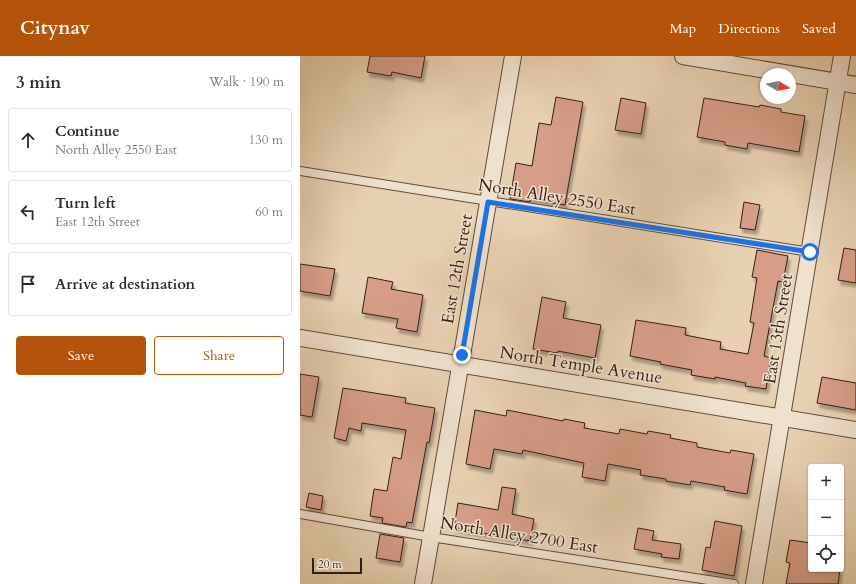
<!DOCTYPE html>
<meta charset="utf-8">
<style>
body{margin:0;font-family:Cardo,serif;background:#f7f7f7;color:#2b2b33}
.controls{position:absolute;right:12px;bottom:12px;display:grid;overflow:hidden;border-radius:4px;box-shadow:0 1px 3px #0004}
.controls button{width:36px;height:36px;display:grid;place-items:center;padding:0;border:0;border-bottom:1px solid #e1e1e2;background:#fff;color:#2b2b33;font:20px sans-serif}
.compass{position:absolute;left:460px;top:12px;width:36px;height:36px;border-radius:50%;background:#fff;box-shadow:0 1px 3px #0004;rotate:100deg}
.scale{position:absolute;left:12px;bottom:10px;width:50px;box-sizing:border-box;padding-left:4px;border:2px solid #351d13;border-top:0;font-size:11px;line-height:14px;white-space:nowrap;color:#351d13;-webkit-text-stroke:3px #f0e1cc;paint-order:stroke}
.stop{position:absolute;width:12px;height:12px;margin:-9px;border:3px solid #1a73e8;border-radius:50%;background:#fff}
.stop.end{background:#1a73e8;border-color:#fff;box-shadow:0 1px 4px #0008}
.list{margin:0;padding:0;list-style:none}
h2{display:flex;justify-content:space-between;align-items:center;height:52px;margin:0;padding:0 16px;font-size:17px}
h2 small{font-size:13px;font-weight:400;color:#7c7c81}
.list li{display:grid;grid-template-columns:26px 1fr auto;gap:12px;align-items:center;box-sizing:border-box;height:64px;margin:0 8px 8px;padding:0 8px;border:1px solid #e1e1e2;border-radius:4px}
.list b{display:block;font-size:15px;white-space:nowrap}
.list p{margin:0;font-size:13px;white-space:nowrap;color:#7c7c81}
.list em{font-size:13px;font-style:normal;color:#7c7c81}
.actions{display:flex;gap:8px;padding:12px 16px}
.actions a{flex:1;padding:9px 0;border:1px solid #b45309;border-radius:4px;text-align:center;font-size:14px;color:#b45309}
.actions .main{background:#b45309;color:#fff}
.icon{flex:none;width:22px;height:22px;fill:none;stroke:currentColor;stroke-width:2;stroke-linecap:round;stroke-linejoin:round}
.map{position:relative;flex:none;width:556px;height:528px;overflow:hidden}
header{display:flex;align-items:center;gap:24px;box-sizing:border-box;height:56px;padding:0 20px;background:#b45309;color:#fff}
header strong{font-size:19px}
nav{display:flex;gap:22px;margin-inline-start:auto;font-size:14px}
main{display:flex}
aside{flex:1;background:#fff}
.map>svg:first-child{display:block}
.building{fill:#d69e87;stroke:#351d13;filter:url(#shadow)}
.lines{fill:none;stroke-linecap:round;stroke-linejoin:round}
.lane-casing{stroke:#624a3a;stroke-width:10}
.street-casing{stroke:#624a3a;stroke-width:18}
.lane{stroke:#f0e1cc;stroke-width:8}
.street{stroke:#f0e1cc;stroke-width:16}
.route{stroke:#1a73e8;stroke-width:5}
.labels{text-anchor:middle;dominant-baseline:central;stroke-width:3;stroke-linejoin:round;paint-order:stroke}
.street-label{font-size:17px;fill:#351d13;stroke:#f0e1cc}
</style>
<header>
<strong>Citynav</strong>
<nav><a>Map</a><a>Directions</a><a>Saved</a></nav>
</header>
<main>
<aside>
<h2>3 min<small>Walk · 190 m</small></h2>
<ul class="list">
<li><svg class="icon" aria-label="ahead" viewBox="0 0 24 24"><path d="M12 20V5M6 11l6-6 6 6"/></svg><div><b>Continue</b><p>North Alley 2550 East</p></div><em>130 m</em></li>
<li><svg class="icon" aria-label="left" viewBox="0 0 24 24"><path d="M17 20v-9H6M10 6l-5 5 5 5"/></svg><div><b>Turn left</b><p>East 12th Street</p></div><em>60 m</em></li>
<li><svg class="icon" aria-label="arrive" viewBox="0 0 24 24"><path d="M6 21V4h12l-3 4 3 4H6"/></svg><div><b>Arrive at destination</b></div></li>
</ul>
<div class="actions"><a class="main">Save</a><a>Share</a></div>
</aside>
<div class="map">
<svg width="556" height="528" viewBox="0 0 556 528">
<defs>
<filter id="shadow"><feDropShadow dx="2.5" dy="4.5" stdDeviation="1" flood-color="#0004"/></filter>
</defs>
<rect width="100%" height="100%" fill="#e8d1b1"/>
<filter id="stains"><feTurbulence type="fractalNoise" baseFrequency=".005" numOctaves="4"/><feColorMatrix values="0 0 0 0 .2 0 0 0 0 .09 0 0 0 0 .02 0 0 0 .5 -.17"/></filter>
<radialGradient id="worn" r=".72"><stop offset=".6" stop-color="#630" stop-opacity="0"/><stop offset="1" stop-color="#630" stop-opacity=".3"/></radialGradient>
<g class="building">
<path d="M70,0H125L121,22L92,16L91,20L67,16Z"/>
<path d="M256,41L283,46L265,149L230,143V146L210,143L216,107L232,110L239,67L251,69Z"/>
<path d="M321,42L346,47L341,78L315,74Z"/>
<path d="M404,42L459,51L460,49L481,53V56L505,60L499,96L448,87L447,93L425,89V86L397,81Z"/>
<path d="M444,146L460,149L455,174L440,172Z"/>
<path d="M544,192L556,194V227L538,224Z"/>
<path d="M457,194L488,200L483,226L478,225L464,300L471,302L466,333L445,330L446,327L415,321V323L391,319L392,314L360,308L361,306L330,300L336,264L386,272L385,279L421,286L420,293L448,298L454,267L450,266L457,222L452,221Z"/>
<path d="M0,208L35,213L30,240L0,235Z"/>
<path d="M68,221L93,226L91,233L123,239L117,276L96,272L98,263L62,257Z"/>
<path d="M242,241L266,246L263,262L301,269L295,302L258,295L257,297L233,293Z"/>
<path d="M0,318L19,321L12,361L0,359Z"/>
<path d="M522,321L556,327V354L517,347Z"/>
<path d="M43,332L106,342L105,347L135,352L129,387L127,386L112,467L107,466L106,471L82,467L83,462L70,460L74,433L87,435L93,401L101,403L106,374L62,367L61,375L49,372L46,385L34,382Z"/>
<path d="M175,354L206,360L207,354L263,365L264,363L285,367L284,372L319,378L320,373L347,378L348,375L371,379L370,382L397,387V391L430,397L431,394L454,398L447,438L424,434L425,431L391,425L390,429L366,425V423L340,419L341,414L308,408L305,425L282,421L284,407L223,394L222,398L194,393L190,413L166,408Z"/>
<path d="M202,431L216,433L212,458L234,463L230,485L193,478V479L154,472L158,447L198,454Z"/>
<path d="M9,437L23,440L21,454L6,451Z"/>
<path d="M415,465L442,470L434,520L402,514L406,491L410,492Z"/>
<path d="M338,472L354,475L352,484L381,488L379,503L361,501L362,498L334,493Z"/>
<path d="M80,478L104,482L100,506L76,502Z"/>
<path d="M490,484L511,487V513H540L538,528H486L490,507L486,506Z"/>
</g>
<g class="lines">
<defs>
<g id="lane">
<path d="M0,115L510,196"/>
<path d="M0,458L131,481L434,528"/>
</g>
<g id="street">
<path d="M383,0L556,29"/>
<path d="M0,282L556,374"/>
<path d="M123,528L213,0"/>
<path d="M454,528L542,0"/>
</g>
</defs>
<use href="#lane" class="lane-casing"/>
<use href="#street" class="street-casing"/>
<use href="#lane" class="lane"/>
<use href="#street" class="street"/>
</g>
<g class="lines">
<path class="route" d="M162,299L188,146L510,196"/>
</g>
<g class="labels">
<g class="street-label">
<text transform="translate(257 141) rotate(9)">North Alley 2550 East</text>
<text transform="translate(157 213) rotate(-80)">East 12th Street</text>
<text transform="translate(478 273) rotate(-81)">East 13th Street</text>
<text transform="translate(281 309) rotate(9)">North Temple Avenue</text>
<text transform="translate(219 479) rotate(9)">North Alley 2700 East</text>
</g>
</g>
<rect width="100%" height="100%" filter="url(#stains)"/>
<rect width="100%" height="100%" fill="url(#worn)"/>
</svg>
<div class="controls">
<button>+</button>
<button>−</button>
<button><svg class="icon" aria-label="locate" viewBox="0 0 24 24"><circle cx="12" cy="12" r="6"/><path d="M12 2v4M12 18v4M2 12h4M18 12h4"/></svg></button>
</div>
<svg class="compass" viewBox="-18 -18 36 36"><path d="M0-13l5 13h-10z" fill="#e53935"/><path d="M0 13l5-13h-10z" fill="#7c7c81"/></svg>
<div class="scale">20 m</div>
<div class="stop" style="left:510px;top:196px"></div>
<div class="stop end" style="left:162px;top:299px"></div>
</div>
</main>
